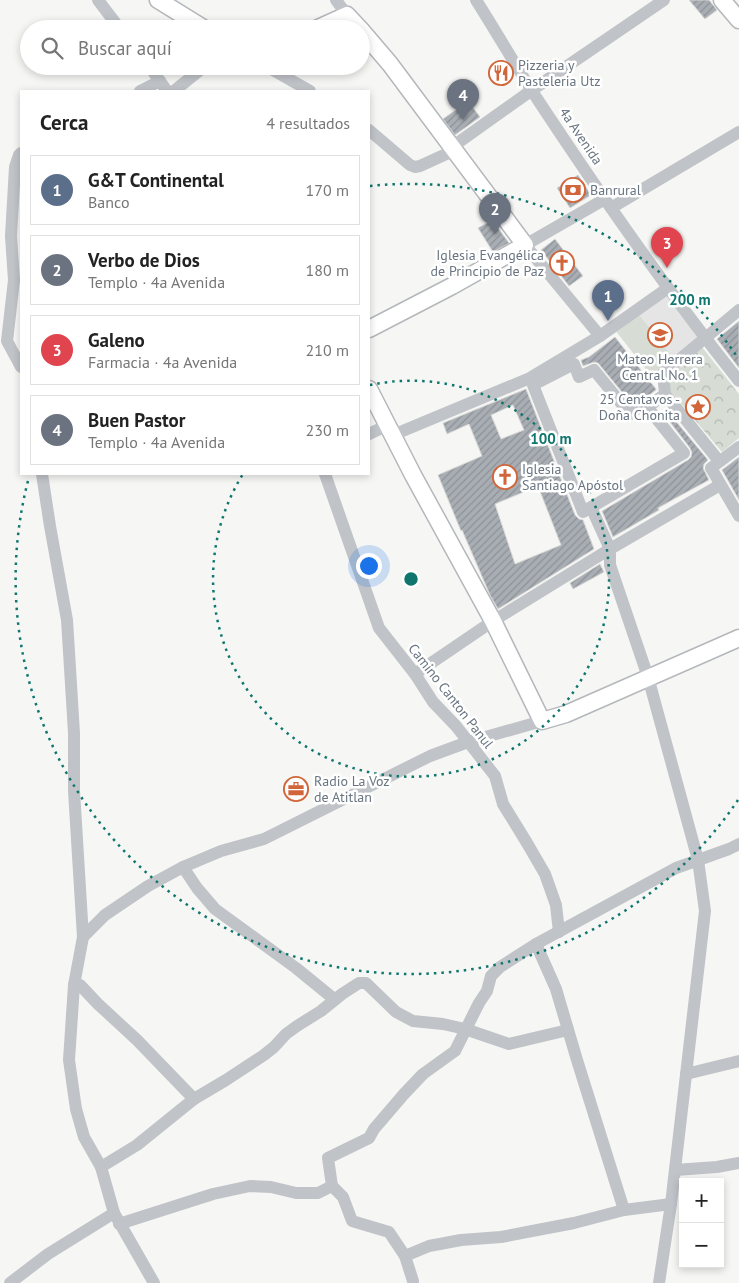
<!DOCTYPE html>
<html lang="es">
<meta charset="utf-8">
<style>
body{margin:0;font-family:"PT Sans",sans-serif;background:#f2f2f2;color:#222}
.controls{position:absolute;right:15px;bottom:15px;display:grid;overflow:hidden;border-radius:0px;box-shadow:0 2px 8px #0003}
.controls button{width:45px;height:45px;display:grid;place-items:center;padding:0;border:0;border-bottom:1px solid #e0e0e0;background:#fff;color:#222;font:25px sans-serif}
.you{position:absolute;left:368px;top:565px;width:18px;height:18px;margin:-12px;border:4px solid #fff;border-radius:50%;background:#1a73e8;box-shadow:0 0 0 8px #1a73e833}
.badge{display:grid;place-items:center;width:32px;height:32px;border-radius:50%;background:#b45309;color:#fff;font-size:16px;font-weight:700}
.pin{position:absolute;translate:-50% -41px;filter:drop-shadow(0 1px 2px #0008)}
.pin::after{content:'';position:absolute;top:26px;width:18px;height:15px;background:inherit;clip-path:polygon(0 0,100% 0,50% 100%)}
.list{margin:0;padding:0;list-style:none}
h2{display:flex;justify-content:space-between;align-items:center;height:65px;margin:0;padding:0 20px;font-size:21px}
h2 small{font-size:16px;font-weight:400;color:#767676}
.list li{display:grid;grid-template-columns:32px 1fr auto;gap:15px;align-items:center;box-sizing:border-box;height:70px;margin:0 10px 10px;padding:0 10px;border:1px solid #e0e0e0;border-radius:0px}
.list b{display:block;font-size:19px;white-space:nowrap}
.list p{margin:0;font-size:16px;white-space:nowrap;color:#767676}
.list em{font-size:16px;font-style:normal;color:#767676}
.icon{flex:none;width:28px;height:28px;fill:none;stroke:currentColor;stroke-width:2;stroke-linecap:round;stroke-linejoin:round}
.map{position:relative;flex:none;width:739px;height:1283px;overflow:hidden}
.search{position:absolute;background:#fff;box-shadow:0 2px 8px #0003;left:20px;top:20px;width:350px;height:55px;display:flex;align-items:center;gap:12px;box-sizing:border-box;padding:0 18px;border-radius:28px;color:#767676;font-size:19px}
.panel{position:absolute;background:#fff;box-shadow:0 2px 8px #0003;left:20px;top:90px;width:350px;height:385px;border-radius:0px}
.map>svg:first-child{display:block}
.built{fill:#e4e5e4}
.park{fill:url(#park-crowns)}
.garden{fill:#d7ddd5}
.building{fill:url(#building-hatch);stroke:#d8d8d6;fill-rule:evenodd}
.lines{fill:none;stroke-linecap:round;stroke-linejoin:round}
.major-casing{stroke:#b4b7bb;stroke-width:19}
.minor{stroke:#c0c3c7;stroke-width:12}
.major{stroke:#fff;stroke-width:16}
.ring{fill:none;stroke:#0f766e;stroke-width:2.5;stroke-dasharray:2.5 5}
.labels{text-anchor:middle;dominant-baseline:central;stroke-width:5;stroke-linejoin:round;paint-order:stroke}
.poi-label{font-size:14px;fill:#697581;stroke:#fff;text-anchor:start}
.street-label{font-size:14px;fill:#697581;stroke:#fff}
.centre{fill:#0f766e;stroke:#fff;stroke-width:2.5}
.ring-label{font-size:15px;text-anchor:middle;font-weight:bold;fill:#0f766e;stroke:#fff;stroke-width:5;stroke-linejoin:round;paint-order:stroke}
</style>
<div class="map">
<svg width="739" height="1283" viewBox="0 0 739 1283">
<defs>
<pattern id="park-crowns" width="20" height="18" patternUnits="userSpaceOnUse" patternTransform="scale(1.25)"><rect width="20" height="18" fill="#d7ddd5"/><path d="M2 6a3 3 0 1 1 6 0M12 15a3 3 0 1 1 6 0" fill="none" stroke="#b2b8b2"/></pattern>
<pattern id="building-hatch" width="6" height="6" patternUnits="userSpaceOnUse" patternTransform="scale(1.25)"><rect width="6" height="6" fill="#a8aeb3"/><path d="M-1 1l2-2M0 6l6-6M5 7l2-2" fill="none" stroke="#8d9297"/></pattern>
</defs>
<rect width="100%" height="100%" fill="#f6f6f4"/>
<path class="built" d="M666,290L703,337L652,377L614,329Z"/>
<path class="park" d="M702,347L739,394V438L722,452L667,387L669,375Z"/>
<path class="garden" d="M639,315L674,359L652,377L617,332Z"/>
<g class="building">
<path d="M689,0H709L717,10L705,19Z"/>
<path d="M466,98L480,117L455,135L443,119L457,109L454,106Z"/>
<path d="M578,175L591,195L570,208L557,188Z"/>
<path d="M492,220L509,243L493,252L478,228Z"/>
<path d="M555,239L583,276L569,286L541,250Z"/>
<path d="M739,321V368L717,339Z"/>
<path d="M615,337L656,389V390L648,396L642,395L631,403L598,363L594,362L583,366L581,360L589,357Z"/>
<path d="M526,389L575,515L579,519L583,520L594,549L498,609L490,595L462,530L461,531L438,475L482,456L469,424L447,434L443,423ZM513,405L524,430L501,439L491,415ZM538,486L561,545L515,564L495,504Z"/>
<path d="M674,419L708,460L704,464L703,468L709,480L674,499L658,508L659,510L613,537L602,511L688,460L691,457L692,453L690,448L670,422Z"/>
<path d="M739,457V500L722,470Z"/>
<path d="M600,564L604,572L573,589L570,583Z"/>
</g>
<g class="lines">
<defs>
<g id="major">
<path d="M158,0L205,29"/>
<path d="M722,0L739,20"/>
<path d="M316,29L347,15L360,29"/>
<path d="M361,30L390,64L525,245L452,286L369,329"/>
<path d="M369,389L413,475L493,621L542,721L566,714L739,638"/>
</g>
</defs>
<use href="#major" class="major-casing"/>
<g class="minor">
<path d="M98,0L120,29"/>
<path d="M336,0L347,15"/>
<path d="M476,0C495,30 513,61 532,91C597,190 665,288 739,381"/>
<path d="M149,66L167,91"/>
<path d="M266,66L310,91"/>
<path d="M140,91L160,81"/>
<path d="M174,91L205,66"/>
<path d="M369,130L410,165L415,167L420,166L455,150"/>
<path d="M452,147L532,90L664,0"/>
<path d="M21,153L19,155L15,167L11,236L14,280L7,341L21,367"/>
<path d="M611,208L739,132"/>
<path d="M600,336L525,245L605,199"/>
<path d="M574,364L579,377L594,370L630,414L644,403L684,453L583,512L533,385Z"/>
<path d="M665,394L719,461"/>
<path d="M648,407L665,394L663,373L739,310"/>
<path d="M369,434L388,425"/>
<path d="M393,435L530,378L600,336L668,288"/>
<path d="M739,447L711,468L739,516"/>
<path d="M42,474L50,526L67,620L74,733V791L83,937L74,985L69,1060L76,1109L84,1137L101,1167L114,1213L154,1283"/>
<path d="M325,474L379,628L415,674L433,702L456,726L495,776L503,804L527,843L545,874L556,905L559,932"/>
<path d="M591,507L610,549V565L648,677L698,860L705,911L671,1204L659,1283"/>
<path d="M415,674L493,621L610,549L720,485"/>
<path d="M183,867L197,888L215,909L296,968L334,999"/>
<path d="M83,937L105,915L148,886L183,867L221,851L264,839L430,756L468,742L542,721"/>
<path d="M536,944L556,989L577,1060L624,1210"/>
<path d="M74,985H80L98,1004L137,1040L194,1099"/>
<path d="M686,1074L739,1061"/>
<path d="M101,1167L137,1145L194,1099L226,1080L264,1055L274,1047L286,1034L297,1026L321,1011L342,994L359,983H366L396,1012L413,1021L443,1024L465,1029L509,1044L568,1030"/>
<path d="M675,1170L717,1167L739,1163"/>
<path d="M119,1224L213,1194L250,1186L271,1187L296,1193H318L332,1186"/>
<path d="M405,1256L429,1246L461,1240L501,1237L574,1223L624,1210L671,1204"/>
<path d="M413,1281L405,1256L389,1232L352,1221L343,1197L332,1186L328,1158L369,1138L374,1129L404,1094L423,1074L455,1051L479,1003L487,991L491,976L500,967L536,944L676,868L729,849L739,844"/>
<path d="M10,1283L48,1254L114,1213"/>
</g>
<use href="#major" class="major"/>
</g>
<g class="ring">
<path d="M370 385A198 198 0 1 1 243 474"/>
<path d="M738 800A395 395 0 0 1 29 477M370 186A395 395 0 0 1 738 358"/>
</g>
<defs>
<symbol id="restaurant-ring" viewBox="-11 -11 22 22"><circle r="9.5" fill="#fff" stroke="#d0663a" stroke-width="1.5"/><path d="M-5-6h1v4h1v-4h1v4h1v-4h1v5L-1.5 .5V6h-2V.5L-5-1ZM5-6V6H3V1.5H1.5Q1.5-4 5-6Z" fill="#d0663a"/></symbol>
<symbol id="bank-ring" viewBox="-11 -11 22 22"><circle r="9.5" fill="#fff" stroke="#d0663a" stroke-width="1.5"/><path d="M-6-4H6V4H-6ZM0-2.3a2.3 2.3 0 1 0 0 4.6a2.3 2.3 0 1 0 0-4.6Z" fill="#d0663a"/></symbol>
<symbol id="church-ring" viewBox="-11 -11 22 22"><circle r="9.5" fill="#fff" stroke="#d0663a" stroke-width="1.5"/><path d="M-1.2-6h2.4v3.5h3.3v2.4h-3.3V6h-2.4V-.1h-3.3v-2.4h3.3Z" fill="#d0663a"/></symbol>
<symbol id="school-ring" viewBox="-11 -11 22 22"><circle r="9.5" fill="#fff" stroke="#d0663a" stroke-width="1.5"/><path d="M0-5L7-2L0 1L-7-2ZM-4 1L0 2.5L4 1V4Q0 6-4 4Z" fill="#d0663a"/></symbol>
<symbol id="sight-ring" viewBox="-11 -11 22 22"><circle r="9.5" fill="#fff" stroke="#d0663a" stroke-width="1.5"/><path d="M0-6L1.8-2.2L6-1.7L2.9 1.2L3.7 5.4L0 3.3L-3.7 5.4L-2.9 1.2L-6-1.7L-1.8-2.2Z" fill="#d0663a"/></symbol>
<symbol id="office-ring" viewBox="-11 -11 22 22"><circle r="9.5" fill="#fff" stroke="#d0663a" stroke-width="1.5"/><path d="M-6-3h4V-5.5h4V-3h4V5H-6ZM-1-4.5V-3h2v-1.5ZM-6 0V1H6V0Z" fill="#d0663a"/></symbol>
</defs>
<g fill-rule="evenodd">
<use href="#restaurant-ring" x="487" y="59" width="28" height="28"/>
<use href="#bank-ring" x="559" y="176" width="28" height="28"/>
<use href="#church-ring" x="548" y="249" width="28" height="28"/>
<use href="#school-ring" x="646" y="321" width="28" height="28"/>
<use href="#sight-ring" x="684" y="393" width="28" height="28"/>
<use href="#church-ring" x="491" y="463" width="28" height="28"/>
<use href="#office-ring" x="282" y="775" width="28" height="28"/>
</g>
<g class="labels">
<g class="poi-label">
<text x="518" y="65">Pizzeria y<tspan x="518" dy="16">Pasteleria Utz</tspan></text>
<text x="590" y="190">Banrural</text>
<text x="544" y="255" text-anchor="end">Iglesia Evangélica<tspan x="544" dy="16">de Principio de Paz</tspan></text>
<text x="660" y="359" text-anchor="middle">Mateo Herrera<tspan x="660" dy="16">Central No. 1</tspan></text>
<text x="680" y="399" text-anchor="end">25 Centavos -<tspan x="680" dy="16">Doña Chonita</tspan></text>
<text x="522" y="469">Iglesia<tspan x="522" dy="16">Santiago Apóstol</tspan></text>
<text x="314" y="781">Radio La Voz<tspan x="314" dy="16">de Atitlan</tspan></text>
</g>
<g class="street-label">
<text transform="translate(581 136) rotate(56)">4a Avenida</text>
<text transform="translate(451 696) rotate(52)">Camino Canton Panul</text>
</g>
</g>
<circle cx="411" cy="579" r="8" class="centre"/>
<g class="ring-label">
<text x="690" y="305">200 m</text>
<text x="551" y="444">100 m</text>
</g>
</svg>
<div class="controls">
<button>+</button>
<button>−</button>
</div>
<div class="you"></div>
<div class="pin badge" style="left:608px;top:321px;background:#5c6f8a">1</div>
<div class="pin badge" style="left:495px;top:234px;background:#6b7280">2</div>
<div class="pin badge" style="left:667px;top:268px;background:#e0444e">3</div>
<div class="pin badge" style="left:463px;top:120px;background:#6b7280">4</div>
<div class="search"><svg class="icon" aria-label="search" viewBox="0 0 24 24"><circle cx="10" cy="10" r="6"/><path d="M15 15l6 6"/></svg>Buscar aquí</div>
<section class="panel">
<h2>Cerca<small>4 resultados</small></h2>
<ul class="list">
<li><span class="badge" style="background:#5c6f8a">1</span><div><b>G&amp;T Continental</b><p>Banco</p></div><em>170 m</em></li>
<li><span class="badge" style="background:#6b7280">2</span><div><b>Verbo de Dios</b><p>Templo · 4a Avenida</p></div><em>180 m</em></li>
<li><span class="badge" style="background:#e0444e">3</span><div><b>Galeno</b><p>Farmacia · 4a Avenida</p></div><em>210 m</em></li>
<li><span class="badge" style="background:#6b7280">4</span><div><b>Buen Pastor</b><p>Templo · 4a Avenida</p></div><em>230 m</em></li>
</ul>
</section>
</div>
